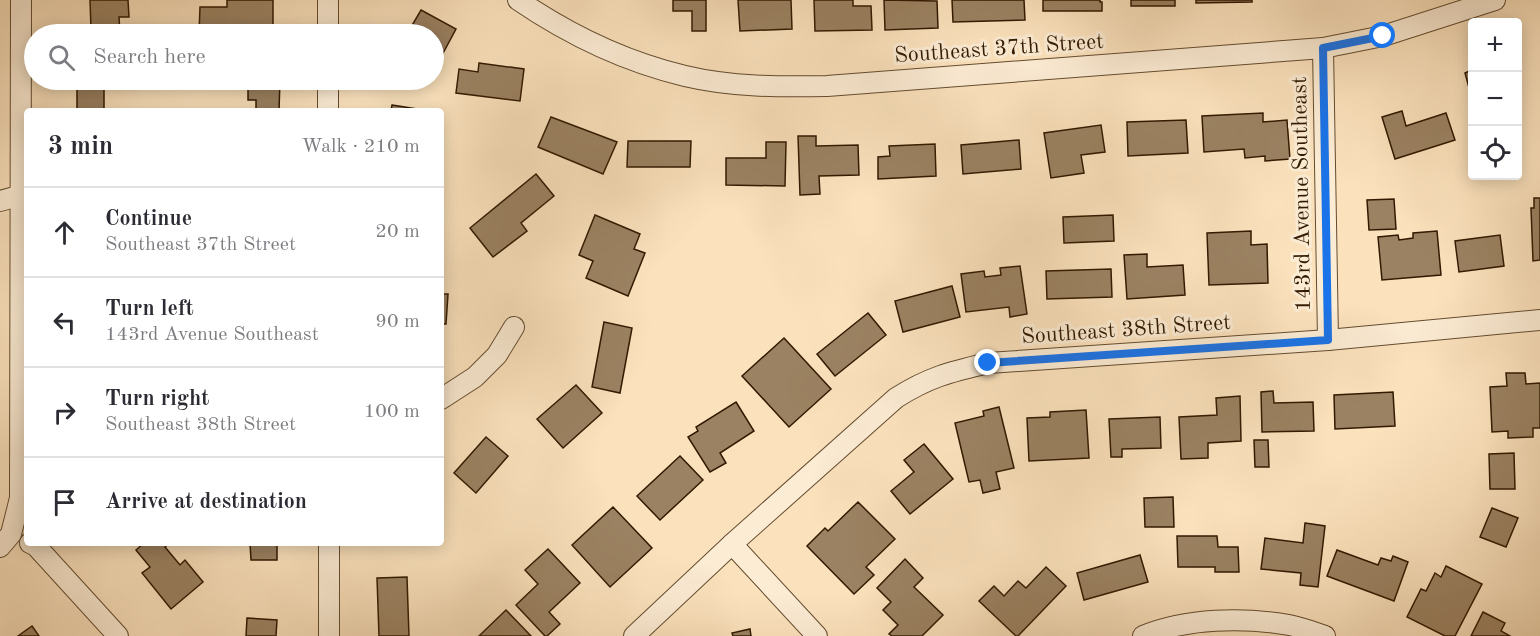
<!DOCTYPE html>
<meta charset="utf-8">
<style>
body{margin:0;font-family:"Old Standard TT",serif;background:#f2f2f3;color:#2b2b33}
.controls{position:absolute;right:18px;top:18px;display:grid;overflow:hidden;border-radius:6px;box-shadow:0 3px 15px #0003}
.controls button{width:54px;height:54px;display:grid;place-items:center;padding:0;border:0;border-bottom:2px solid #e1e1e2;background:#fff;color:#2b2b33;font:30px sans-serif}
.stop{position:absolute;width:18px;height:18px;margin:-14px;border:4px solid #1a73e8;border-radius:50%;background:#fff}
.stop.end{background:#1a73e8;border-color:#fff;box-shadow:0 2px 6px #0008}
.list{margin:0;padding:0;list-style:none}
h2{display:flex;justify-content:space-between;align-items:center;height:78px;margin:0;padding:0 24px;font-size:26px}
h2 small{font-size:20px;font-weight:400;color:#7c7c81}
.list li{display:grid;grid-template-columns:39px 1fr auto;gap:18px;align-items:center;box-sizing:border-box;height:90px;padding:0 24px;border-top:2px solid #e1e1e2}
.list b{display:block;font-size:22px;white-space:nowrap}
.list p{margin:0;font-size:20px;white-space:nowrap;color:#7c7c81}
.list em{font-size:20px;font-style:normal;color:#7c7c81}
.icon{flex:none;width:33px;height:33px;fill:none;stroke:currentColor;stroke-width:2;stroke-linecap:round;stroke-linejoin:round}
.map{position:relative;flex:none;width:1540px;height:636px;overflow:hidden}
.search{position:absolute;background:#fff;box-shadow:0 3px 15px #0003;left:24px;top:24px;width:420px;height:66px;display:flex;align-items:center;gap:15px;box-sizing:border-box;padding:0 21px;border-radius:33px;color:#7c7c81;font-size:22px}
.panel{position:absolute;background:#fff;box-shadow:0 3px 15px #0003;left:24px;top:108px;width:420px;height:438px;border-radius:6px}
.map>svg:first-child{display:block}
.building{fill:#9b8262;stroke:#321a00;stroke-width:1.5}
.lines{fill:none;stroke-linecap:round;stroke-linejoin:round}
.minor-casing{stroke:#644c2f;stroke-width:22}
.minor{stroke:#fcecd4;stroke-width:20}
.route{stroke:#1a73e8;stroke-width:8}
.labels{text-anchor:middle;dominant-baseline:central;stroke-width:6;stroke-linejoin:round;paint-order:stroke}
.street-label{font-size:22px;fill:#321a00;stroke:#fcecd4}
</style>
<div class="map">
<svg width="1540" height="636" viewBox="0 0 1540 636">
<rect width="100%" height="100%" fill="#fbe2bd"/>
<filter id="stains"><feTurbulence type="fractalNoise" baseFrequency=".00333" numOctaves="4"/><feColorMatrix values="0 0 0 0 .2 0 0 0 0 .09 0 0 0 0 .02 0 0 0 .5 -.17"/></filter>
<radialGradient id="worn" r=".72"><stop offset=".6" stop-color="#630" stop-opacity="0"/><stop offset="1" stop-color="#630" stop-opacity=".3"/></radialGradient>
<g class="building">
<path d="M90,0H128L129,17H119L120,34H76V29H91Z"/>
<path d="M227,0H273V29L232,28V34H199L200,7H227Z"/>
<path d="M673,0H706V31H692V11H673Z"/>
<path d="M738,0H791L792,29L740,31Z"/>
<path d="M814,0H853V6H871L872,30L815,31Z"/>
<path d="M884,0L937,1L938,28L885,30Z"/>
<path d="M952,0H1024L1025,20L953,22Z"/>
<path d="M1043,0H1100V2H1102V11H1043Z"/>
<rect x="1131" y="0" width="44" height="6"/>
<path d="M1196,0H1252V2L1196,3Z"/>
<path d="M421,10L456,29L434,70V34H407Z"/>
<path d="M479,63L524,69L520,101L456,93L459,69L478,72Z"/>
<path d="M1472,70V99L1465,73Z"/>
<rect x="77" y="80" width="27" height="31"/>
<path d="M248,80H280L279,111H256V100H248Z"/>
<path d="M392,105L423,110V111H391Z"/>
<path d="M1402,111L1406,126L1446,113L1455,140L1395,159L1382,117Z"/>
<path d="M1263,113V122L1287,120L1290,159L1265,161V156L1245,158L1244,149L1204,152L1202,116Z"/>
<path d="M551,117L617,142L603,174L538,147Z"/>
<path d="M1186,120L1188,153L1128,156L1127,122Z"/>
<path d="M1101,125L1105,152L1081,155L1084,173L1051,178L1044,133Z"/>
<path d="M798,136H816V146L858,145L859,175L819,176L820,194L800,195Z"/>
<path d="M1019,140L1021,169L963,174L961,145Z"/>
<path d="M628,141H691L690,167H627Z"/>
<path d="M766,142H786L785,186L726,185V158H766Z"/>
<path d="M935,144L936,176L878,179V157L890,156L889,146Z"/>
<path d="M536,174L554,196L521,223L527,231L493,257L470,228Z"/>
<path d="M1534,198H1540V260L1533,261L1531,208H1534Z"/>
<path d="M1394,199L1396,229L1369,230L1367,200Z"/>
<path d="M595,215L640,234L634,249L645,253L628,296L586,278L593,261L579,255Z"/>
<path d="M1113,215L1114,241L1064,243L1063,217Z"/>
<path d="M1251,231V245L1267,244L1268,283L1209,285L1207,233Z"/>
<path d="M1437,231L1441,275L1382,280L1378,237L1398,235L1399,240L1413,238V233Z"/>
<path d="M1500,235L1504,266L1459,272L1455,241Z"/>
<path d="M1147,254V267L1183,265L1185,295L1127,299L1124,255Z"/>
<path d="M1020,266L1027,314L1010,317L1009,307L966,312L961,274L984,271L985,277L1001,275L1000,268Z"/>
<path d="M1111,269L1112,297L1047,299L1046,271Z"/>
<path d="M952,286L960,317L903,332L895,301Z"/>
<path d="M441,294H448L446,324H441Z"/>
<path d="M868,313L886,335L835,376L817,354Z"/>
<path d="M604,322L632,328L620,393L592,387Z"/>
<path d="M784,338L831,389L789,427L742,376Z"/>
<path d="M1506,373H1525L1526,384L1540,383V428H1533V437L1508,438V431L1492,432L1490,387L1507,386Z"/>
<path d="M576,385L602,413L563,448L537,419Z"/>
<path d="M1273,391L1274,403L1313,402L1314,431L1262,432L1261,392Z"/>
<path d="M1393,392L1395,426L1335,429L1334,395Z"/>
<path d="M1240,396L1241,441L1208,443V458L1181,459L1179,417L1217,415L1216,398Z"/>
<path d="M736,402L754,431L720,453L726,463L710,472L688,437L698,431L696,427Z"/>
<path d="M999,407L1014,468L996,472L1000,489L983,493L980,480L969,482L955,423L984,416L983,411Z"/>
<path d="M1086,410L1089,458L1029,461L1027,418L1050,417V412Z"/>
<path d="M1160,417L1161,448L1122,449V457H1111L1109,419Z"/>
<path d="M486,437L508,456L476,493L454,473Z"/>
<path d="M1254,440H1268L1269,467H1255Z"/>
<path d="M924,444L953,479L910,514L891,491L914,472L904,460Z"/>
<path d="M1514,453L1515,489H1490L1489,454Z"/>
<path d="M680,456L703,480L660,520L637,496Z"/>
<path d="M1173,497L1174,527H1145L1144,498Z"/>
<path d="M858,502L895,539L866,567L874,575L854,594L807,546L825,528L828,531Z"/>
<path d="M613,507L652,548L610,587L572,545Z"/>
<path d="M1492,508L1518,518L1506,547L1480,537Z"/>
<path d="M1305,523L1325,526L1318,587L1300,585L1301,573L1261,569L1265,538L1303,543Z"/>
<path d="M1177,536H1217L1218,547H1238L1239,572H1215V567H1178Z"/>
<path d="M144,543H170L165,547L180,565L185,560L203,582L171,609L142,573L150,567L136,550Z"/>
<path d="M250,543H277V560H251Z"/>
<path d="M548,549L580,583L549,612L560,624L547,636H545L516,605L538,584L525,570Z"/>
<path d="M1337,550L1378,565L1381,558L1391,561L1393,556L1408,562L1394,601L1327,576Z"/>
<path d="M1140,555L1148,582L1084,600L1077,573Z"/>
<path d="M905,559L923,578L914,587L943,615L922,636H892L889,634L898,625L883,610L891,602L877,588Z"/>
<path d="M1446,566L1482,584L1455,636H1445L1407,617L1421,589L1426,591L1435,573L1441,577Z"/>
<path d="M1046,567L1066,586L1018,636H1016L979,601L994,586L1004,596L1018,581L1026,588Z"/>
<path d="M407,577L409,636H379L377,578Z"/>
<path d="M506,610L531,636H479Z"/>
<path d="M1483,612L1505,623L1501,631L1510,636H1471Z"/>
<path d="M247,618L277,620L276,636H246Z"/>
<path d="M32,626L39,636H18Z"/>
<path d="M750,629L751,636H733L732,633Z"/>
</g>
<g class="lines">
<defs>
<g id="minor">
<path d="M328,0V34"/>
<path d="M518,0C568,34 626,62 685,76C731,87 780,87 827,86L1323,48L1383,36L1495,0"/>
<path d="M1323,48L1328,340"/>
<path d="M328,80V111"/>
<path d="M0,201L22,195"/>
<path d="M441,399L475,377L497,355L514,327"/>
<path d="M30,543L36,546L118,636"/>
<path d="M732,544L817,636"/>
<path d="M0,547L11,534L20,498L21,0"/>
<path d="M329,636V543"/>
<path d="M634,636L732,544L896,398C929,377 950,372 988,363L1328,340L1540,320"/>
<path d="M1143,636C1187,618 1243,617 1289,625C1301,627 1313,632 1325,636"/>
</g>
</defs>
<use href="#minor" class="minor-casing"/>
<use href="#minor" class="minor"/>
</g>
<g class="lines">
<path class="route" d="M988,363L1328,340L1323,48L1383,36"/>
</g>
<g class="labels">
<g class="street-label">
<text transform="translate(999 49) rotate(-4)">Southeast 37th Street</text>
<text transform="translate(1302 194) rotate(-91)">143rd Avenue Southeast</text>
<text transform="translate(1126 330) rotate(-4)">Southeast 38th Street</text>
</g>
</g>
<rect width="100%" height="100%" filter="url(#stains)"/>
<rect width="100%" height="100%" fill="url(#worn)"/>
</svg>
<div class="controls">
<button>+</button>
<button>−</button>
<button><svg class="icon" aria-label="locate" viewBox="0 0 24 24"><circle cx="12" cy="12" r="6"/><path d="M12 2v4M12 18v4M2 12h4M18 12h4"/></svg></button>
</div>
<div class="stop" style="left:1383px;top:36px"></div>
<div class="stop end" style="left:988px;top:363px"></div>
<div class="search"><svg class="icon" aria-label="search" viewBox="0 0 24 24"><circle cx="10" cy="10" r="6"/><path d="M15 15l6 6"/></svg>Search here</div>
<section class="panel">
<h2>3 min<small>Walk · 210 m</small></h2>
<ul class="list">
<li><svg class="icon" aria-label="ahead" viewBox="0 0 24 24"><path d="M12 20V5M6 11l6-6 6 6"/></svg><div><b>Continue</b><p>Southeast 37th Street</p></div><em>20 m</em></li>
<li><svg class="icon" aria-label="left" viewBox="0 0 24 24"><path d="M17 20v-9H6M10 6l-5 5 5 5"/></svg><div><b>Turn left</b><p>143rd Avenue Southeast</p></div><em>90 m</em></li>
<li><svg class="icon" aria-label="right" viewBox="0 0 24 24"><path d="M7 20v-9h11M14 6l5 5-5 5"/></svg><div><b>Turn right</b><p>Southeast 38th Street</p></div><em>100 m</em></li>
<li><svg class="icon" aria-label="arrive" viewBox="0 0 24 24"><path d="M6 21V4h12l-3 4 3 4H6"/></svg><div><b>Arrive at destination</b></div></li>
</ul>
</section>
</div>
